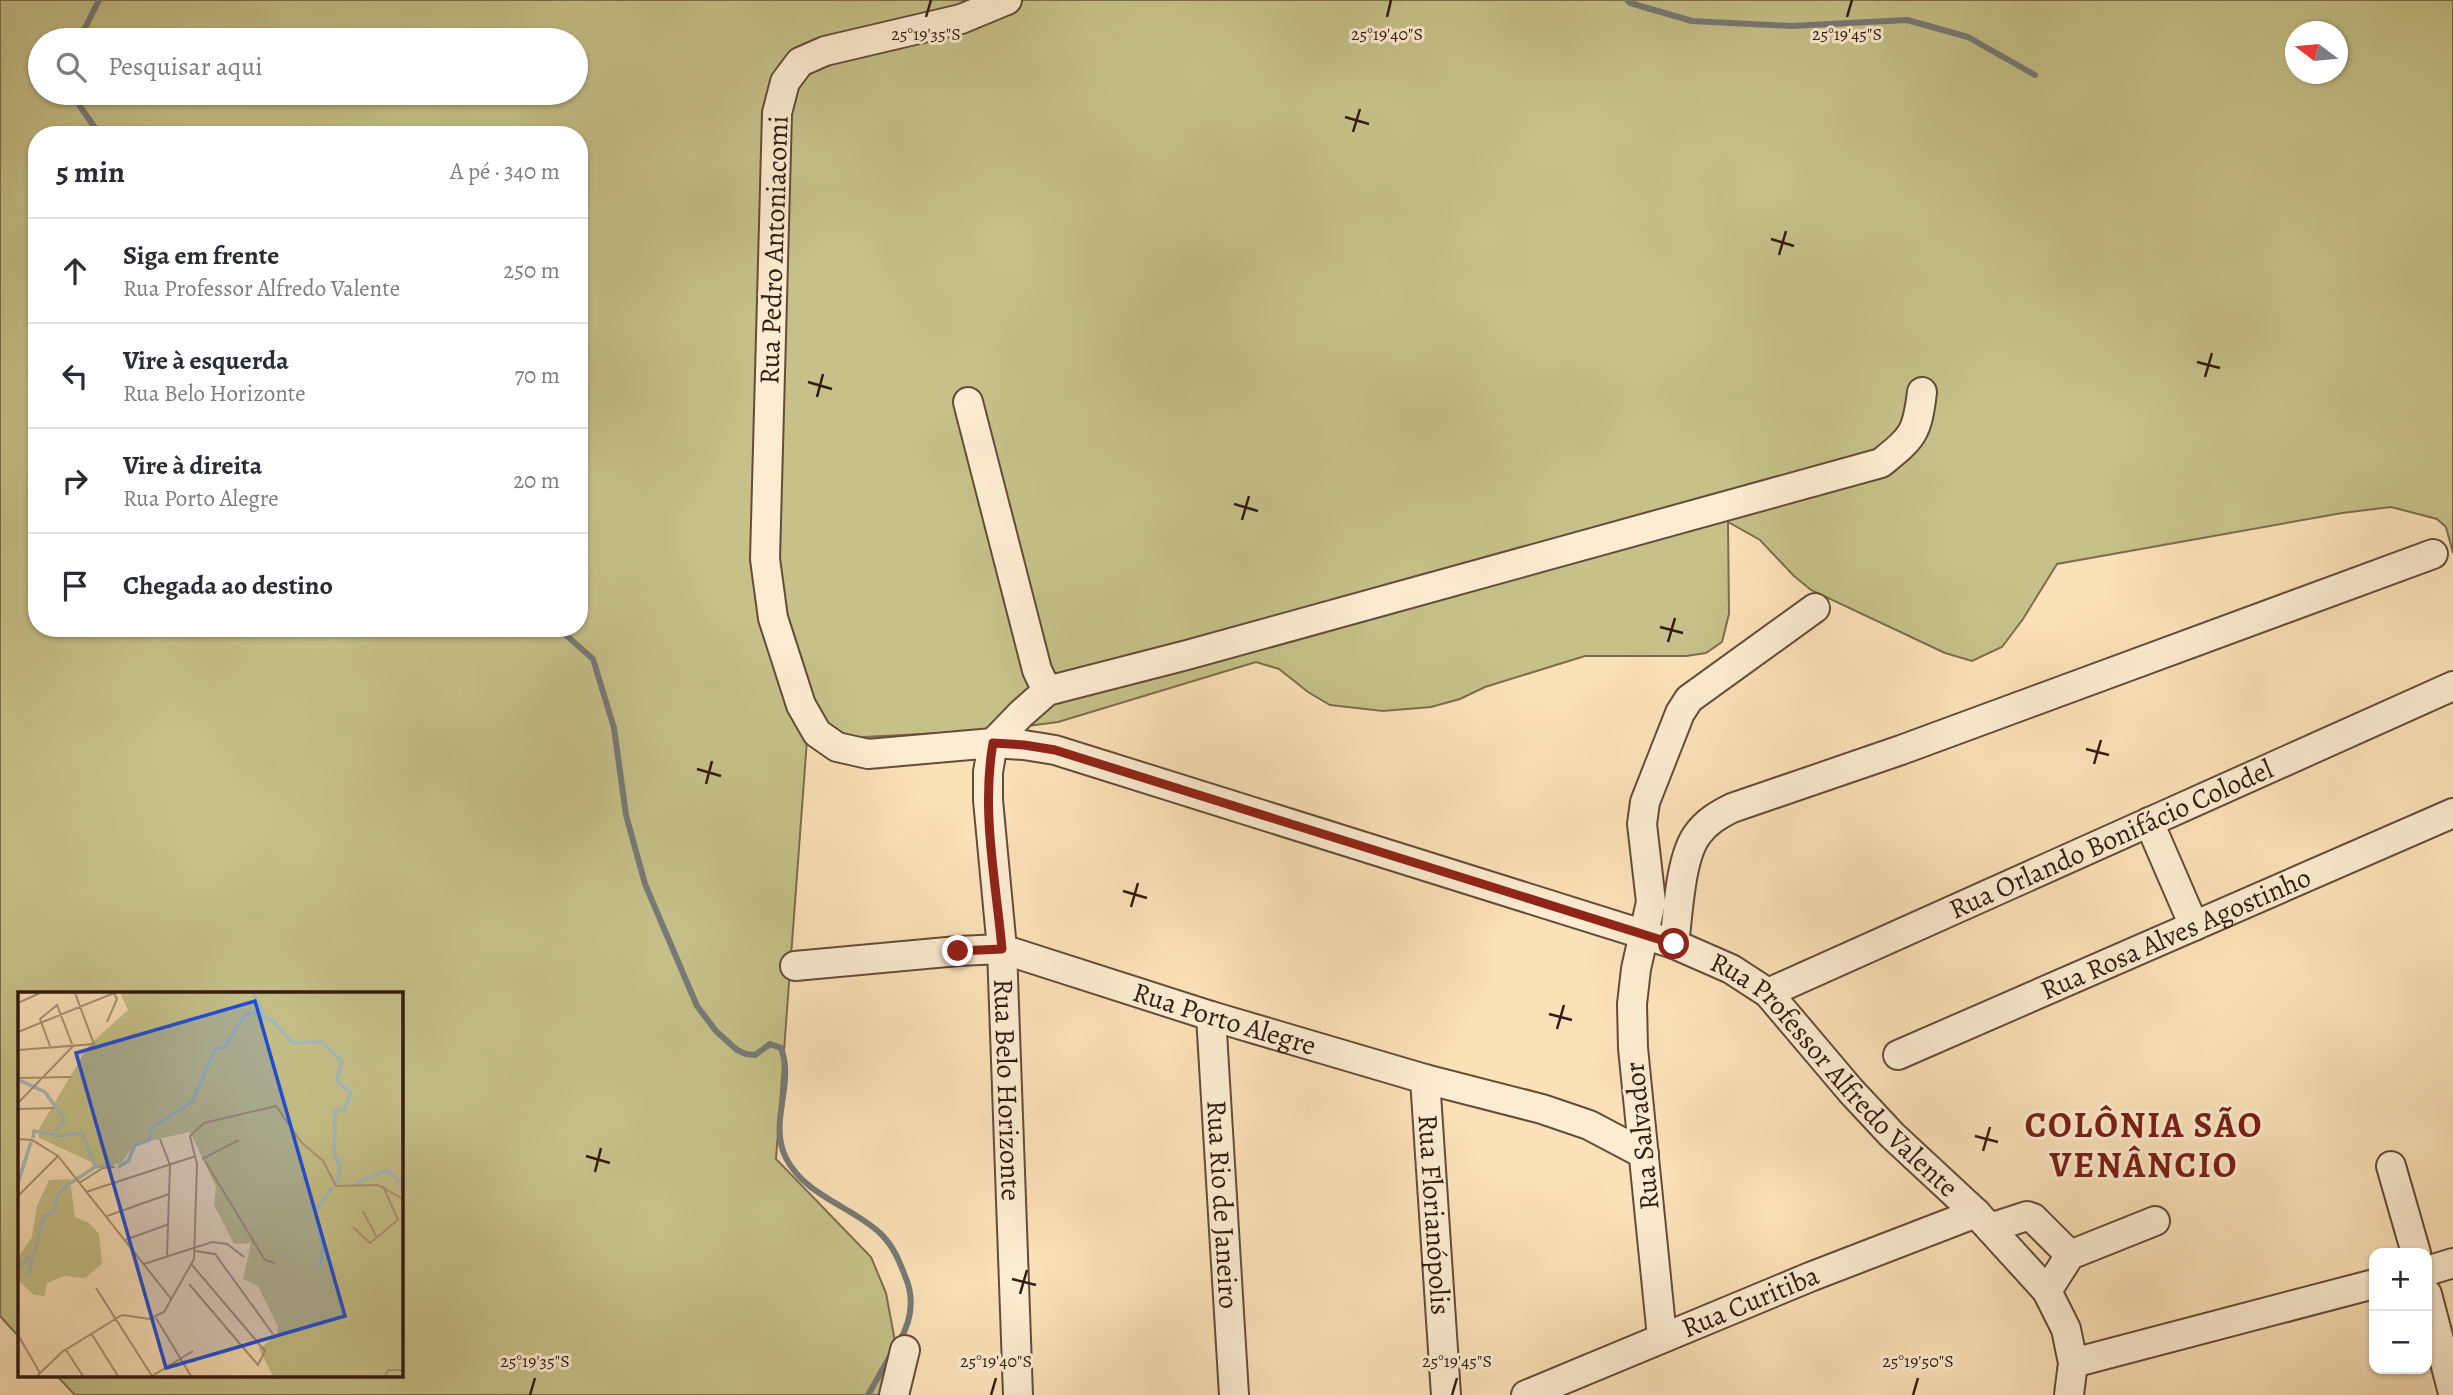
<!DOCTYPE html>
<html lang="pt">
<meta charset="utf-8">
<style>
body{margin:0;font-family:Alegreya,serif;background:#f2f2f3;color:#2b2b33}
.controls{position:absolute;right:21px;bottom:21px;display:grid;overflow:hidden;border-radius:14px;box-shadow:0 2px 5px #0004}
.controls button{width:63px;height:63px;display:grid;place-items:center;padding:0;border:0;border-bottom:2px solid #e1e1e2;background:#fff;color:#2b2b33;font:35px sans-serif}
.compass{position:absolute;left:2285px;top:21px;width:63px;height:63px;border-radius:50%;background:#fff;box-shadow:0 2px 5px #0004;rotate:286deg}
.stop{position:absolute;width:21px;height:21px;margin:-16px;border:5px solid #8f2418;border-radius:50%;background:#fff}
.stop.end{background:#8f2418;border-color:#fff;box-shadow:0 2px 7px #0008}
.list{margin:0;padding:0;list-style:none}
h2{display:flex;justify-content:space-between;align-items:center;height:91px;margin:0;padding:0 28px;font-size:30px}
h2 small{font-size:23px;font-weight:400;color:#7c7c81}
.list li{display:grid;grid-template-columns:46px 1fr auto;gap:21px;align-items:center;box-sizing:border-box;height:105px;padding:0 28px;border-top:2px solid #e1e1e2}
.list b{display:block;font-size:26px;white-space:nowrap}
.list p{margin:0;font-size:23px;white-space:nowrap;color:#7c7c81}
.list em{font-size:23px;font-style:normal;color:#7c7c81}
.icon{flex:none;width:38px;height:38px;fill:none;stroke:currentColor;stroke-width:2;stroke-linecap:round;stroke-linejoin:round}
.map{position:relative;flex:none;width:2453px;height:1395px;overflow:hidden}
.search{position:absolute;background:#fff;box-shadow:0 2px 5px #0004;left:28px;top:28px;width:560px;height:77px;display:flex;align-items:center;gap:18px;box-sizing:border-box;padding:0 24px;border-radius:38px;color:#7c7c81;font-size:26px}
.panel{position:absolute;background:#fff;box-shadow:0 2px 5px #0004;left:28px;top:126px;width:560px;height:511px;border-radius:28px}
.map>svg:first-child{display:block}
.green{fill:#c6c189;stroke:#7c6e4c;stroke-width:2;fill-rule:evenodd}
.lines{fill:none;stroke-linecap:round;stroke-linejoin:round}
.stream{stroke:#777a77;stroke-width:6}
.minor-casing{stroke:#654c3a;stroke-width:32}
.minor{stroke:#fcecd1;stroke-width:28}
.route{stroke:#8f2418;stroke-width:9}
.ticks{fill:none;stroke:#331b10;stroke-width:2.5}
.labels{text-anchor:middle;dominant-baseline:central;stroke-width:6;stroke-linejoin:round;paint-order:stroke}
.street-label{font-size:28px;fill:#331b10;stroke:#fcecd1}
.district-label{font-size:35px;font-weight:bold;letter-spacing:2px;fill:#7a1f14;stroke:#fcecd1}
.inset-river{fill:none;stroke:#a5babb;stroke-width:3.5}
.inset-road{fill:none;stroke:#ab9275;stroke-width:2}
.view{fill:#1d4ed8;fill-opacity:0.15;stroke:#1d4ed8;stroke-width:3.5}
.inset-edge{fill:none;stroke:#331b10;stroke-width:3.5}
.ticks-label{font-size:18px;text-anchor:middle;fill:#331b10;stroke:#fcecd1;stroke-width:6;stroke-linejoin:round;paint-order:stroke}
</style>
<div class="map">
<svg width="2453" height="1395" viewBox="0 0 2453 1395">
<rect width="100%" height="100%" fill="#fbe1b8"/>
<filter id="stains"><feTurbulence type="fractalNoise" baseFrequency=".00286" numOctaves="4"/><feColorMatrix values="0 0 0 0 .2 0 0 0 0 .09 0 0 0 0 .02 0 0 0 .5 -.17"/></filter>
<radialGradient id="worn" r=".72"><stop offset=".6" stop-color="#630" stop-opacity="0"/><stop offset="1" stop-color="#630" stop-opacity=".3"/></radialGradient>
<path class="green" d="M0,0H2453V553L2446,527L2437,519L2391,507L2342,513L2057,564L2023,619L2002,647L1972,661L1945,653L1811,590L1794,576L1760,540L1728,522L1729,614L1722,642L1706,653L1686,656H1585L1485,687L1460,699L1431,707L1383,711L1330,705L1308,692L1279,669L1256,662L1058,722L998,730L807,740L776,1159L871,1257L886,1293L897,1352L895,1395H75L57,1376H401V994H19V1337L0,1316ZM2296,32H2338V74H2296ZM40,40H576V93H40ZM37,135H579V628H37Z"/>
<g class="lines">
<g class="stream">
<path d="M1627,0L1630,3L1692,21L1791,26L1907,20L1968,37L2035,75"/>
<path d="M83,40L84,30L99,0"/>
<path d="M78,93L77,102L100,135"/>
<path d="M558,628L593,659L614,728L626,815L645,884L697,1006L716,1031L737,1050L746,1054L755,1055L770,1044L781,1048C795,1085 768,1122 786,1158C806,1197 852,1206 881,1234C893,1246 899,1260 905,1276C915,1299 912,1320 899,1342"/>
<path d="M868,1395L893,1351"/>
</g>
<defs>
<g id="minor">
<path id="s1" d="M1007,0L961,19L825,51L800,62L785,82L777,113L765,559L773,618L801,705L817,733L837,747L868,754L993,743L1024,745L1055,750L1674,944L1731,969L1768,993L1851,1091L1892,1135L1976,1213L2047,1291L2066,1329L2073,1363L2069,1395"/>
<path d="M968,402L1037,670L1047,691L1021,714L993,743"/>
<path d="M1047,691L1187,655L1881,463C1913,437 1917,434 1922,392"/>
<path id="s2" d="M993,743L988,772V800L1002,949L1018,1395"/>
<path d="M2149,822L2194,926"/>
<path d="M1674,944C1678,915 1680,858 1697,835C1706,822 1718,815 1732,808L1901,750L2433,554"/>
<path id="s3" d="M795,966L958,951L1002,949L1211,1016L1425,1079L1542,1109L1589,1125L1644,1154"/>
<path id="s4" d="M1768,993L2453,686"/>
<path id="s5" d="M1211,1016L1234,1395"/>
<path id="s6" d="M1898,1055L2453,813"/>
<path id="s7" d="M1425,1079L1446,1395"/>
<path d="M2391,1166L2416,1253"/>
<path d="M1990,1228L2027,1216L2033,1218L2070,1255"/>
<path d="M2427,1271L2453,1263"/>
<path d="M2047,1291L2070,1255L2155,1221"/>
<path d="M2427,1294L2453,1393"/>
<path d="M1662,1337L1633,1048L1632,1004L1636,969L1651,902L1642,824L1645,802L1680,713L1689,699L1815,608"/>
<path d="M2073,1363L2374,1284"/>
<path d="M894,1395L905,1350"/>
<path id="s8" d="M1526,1395L1810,1277L1976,1213"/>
</g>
</defs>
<use href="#minor" class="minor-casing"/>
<use href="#minor" class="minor"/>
</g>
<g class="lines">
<path class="route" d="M958,951L1002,949C996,882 981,811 993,743L1024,745L1055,750L1674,944"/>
</g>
<path class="ticks" d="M926,17L931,0M1387,17L1391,0M1847,17L1852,0M1345,117L1369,124M1353,132L1360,109M1771,239L1794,246M1779,255L1786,231M2197,362L2220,368M2205,377L2212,353M808,382L832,389M817,397L823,374M1234,504L1258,511M1242,520L1249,496M1660,627L1683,633M1668,642L1675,618M2086,749L2109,755M2094,764L2101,740M697,769L721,776M706,784L712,761M1123,891L1147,898M1131,907L1138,883M1549,1014L1572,1020M1557,1029L1564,1005M1975,1136L1998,1142M1983,1151L1990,1127M586,1156L610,1163M595,1172L601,1148M1012,1279L1036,1285M1020,1294L1027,1270M530,1395L535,1378M991,1395L996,1378M1452,1395L1457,1378M1913,1395L1918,1378"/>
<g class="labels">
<g class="street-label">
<text transform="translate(774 250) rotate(-88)">Rua Pedro Antoniacomi</text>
<text stroke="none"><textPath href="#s4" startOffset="376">Rua Orlando Bonifácio Colodel</textPath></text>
<text stroke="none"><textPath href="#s6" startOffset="303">Rua Rosa Alves Agostinho</textPath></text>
<text stroke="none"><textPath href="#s3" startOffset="441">Rua Porto Alegre</textPath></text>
<text stroke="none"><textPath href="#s1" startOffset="2006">Rua Professor Alfredo Valente</textPath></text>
<text stroke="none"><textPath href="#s2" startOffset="348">Rua Belo Horizonte</textPath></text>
<text transform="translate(1642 1136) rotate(-96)">Rua Salvador</text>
<text stroke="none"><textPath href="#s5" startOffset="189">Rua Rio de Janeiro</textPath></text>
<text stroke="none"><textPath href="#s7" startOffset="136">Rua Florianópolis</textPath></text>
<text stroke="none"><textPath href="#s8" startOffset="243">Rua Curitiba</textPath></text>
</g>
<g class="district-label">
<text x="2144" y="1125">COLÔNIA SÃO<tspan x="2144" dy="40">VENÂNCIO</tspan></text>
</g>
</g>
<g transform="translate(18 992)">
<rect width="385" height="385" fill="#fbe1b8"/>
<path d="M102,1H385V384H255L241,357L259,343L260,335L240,294L225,287L233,251L216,252L196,213L198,195L172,140L117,152L103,171L84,175L21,146V137L71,53L110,18ZM52,187L57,225L71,231L81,242L84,272L67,286L46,284L29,291L27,304L16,303L0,288V265L14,245L19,214L31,188Z" fill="#c6c189"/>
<path class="inset-river" d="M235,1L245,22M1,88L27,100L47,128L37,139M15,146L16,139L41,144L64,141L77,174M100,175L110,169L117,153L131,148L133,136L174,110L197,57L207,55L227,23L236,21L255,29L274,51L303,50L324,69L319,89L333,101L326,118L317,119L316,158L322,176L319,191M0,191L13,150M337,191L370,178L385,194M302,274L305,255L297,219L315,195M0,276L17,260L25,226L36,220L39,205L48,194L77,175L95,173M11,284L15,262"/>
<path class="inset-road" d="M0,11L22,1M0,40L96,1L99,7L89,30M32,54L22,27L39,13L54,52M0,58L76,52L57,1M0,86L53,85M0,111L56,53M0,117L36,116M0,147L14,148L40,164L154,308M142,147L152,173L149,263M184,167L221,148M187,169L247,268L257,271M61,191L85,176L97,175M68,200L178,164M0,204L40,164M345,219L358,244M89,224L151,202M335,235L352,251L380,228L365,194M107,248L151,232M177,259L197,262L255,342M126,272L194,250L209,252L226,265M171,292L240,373L247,359L174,273M78,296L134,384M138,326L173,384M73,341L100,384M0,343L22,381M48,358L65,384M19,384L44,360L104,323L132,327L146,320L176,267L179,172L172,144L186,131L258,114L283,150L305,169L318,194L360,193L385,207M134,384L175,359M367,384L370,378H385"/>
<path class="view" d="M237,9L327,324L148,376L58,61Z"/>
<rect width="385" height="385" class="inset-edge"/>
</g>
<g class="ticks-label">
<text x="926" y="40">25°19'35"S</text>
<text x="1387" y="40">25°19'40"S</text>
<text x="1847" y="40">25°19'45"S</text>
<text x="535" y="1367">25°19'35"S</text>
<text x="996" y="1367">25°19'40"S</text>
<text x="1457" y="1367">25°19'45"S</text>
<text x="1918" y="1367">25°19'50"S</text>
</g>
<rect width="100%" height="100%" filter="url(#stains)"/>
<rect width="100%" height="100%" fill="url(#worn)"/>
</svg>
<div class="controls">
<button>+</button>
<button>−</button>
</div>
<svg class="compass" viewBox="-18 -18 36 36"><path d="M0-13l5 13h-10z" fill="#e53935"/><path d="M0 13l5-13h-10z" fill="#7c7c81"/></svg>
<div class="stop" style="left:1674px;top:944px"></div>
<div class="stop end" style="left:958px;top:951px"></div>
<div class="search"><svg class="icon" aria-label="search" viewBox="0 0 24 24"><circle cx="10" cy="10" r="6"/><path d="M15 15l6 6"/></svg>Pesquisar aqui</div>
<section class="panel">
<h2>5 min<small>A pé · 340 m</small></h2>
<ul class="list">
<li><svg class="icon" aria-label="ahead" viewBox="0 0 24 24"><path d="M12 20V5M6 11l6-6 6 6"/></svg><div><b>Siga em frente</b><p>Rua Professor Alfredo Valente</p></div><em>250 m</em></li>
<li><svg class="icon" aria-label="left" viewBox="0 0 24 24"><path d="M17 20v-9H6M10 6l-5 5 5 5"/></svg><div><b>Vire à esquerda</b><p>Rua Belo Horizonte</p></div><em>70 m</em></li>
<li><svg class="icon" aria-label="right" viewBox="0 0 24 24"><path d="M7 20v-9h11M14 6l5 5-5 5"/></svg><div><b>Vire à direita</b><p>Rua Porto Alegre</p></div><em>20 m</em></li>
<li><svg class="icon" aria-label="arrive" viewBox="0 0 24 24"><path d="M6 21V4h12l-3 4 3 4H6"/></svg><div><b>Chegada ao destino</b></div></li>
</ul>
</section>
</div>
